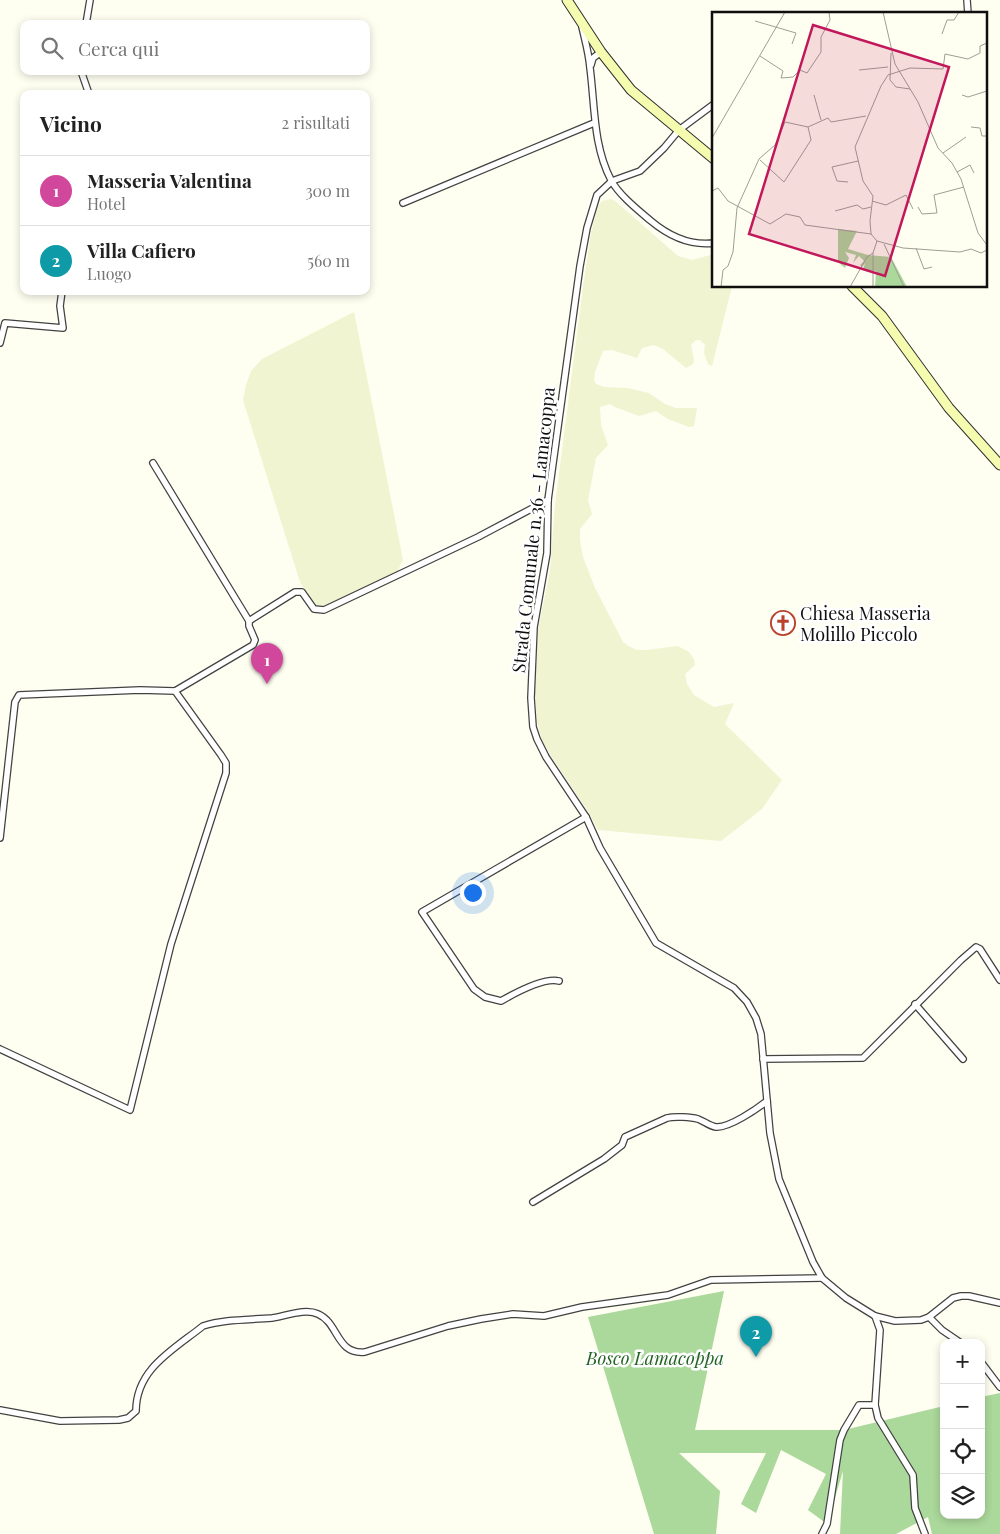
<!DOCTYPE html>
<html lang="it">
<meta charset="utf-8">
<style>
body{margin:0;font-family:"Playfair Display",serif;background:#f6f6f6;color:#222}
.controls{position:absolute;right:15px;bottom:15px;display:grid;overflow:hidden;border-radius:10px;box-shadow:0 2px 8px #0003}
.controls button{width:45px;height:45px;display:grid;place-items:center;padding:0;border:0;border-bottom:1px solid #e0e0e0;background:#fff;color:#222;font:25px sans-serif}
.you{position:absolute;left:472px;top:892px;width:18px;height:18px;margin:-12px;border:4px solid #fff;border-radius:50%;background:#1a73e8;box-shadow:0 0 0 8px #1a73e833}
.badge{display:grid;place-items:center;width:32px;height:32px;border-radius:50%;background:#ba412c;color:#fff;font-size:16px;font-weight:700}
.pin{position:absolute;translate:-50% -41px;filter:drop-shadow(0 1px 2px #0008)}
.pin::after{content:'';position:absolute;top:26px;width:18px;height:15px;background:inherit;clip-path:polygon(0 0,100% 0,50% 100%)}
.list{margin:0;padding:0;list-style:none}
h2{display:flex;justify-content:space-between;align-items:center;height:65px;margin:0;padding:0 20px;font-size:21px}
h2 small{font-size:16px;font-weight:400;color:#767676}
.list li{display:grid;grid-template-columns:32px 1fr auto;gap:15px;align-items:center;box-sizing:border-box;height:70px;padding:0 20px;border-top:1px solid #e0e0e0}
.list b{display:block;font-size:19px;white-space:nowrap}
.list p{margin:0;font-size:16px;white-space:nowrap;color:#767676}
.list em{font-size:16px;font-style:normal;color:#767676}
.icon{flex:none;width:28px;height:28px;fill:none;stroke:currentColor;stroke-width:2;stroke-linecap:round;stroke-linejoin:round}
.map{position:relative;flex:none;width:1000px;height:1534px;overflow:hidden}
.search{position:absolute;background:#fff;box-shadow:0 2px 8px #0003;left:20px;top:20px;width:350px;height:55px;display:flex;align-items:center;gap:12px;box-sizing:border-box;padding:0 18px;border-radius:10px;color:#767676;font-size:19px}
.panel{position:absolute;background:#fff;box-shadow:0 2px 8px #0003;left:20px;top:90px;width:350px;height:205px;border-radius:10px}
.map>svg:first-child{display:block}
.farmland{fill:#f0f4d1}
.forest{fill:#abd89b}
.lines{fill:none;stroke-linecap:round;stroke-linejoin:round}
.street-casing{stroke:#424242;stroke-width:8}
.secondary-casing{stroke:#313131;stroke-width:11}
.street{stroke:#fff;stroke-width:5.5}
.secondary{stroke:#f5fcaf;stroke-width:9}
.labels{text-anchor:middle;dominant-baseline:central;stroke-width:5;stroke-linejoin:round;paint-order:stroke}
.street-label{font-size:18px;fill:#0f0f0f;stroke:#fff}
.poi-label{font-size:18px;fill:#0f0f0f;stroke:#fff;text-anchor:start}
.park-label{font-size:18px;font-style:italic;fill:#226421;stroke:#fff}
.inset-road{fill:none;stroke:#9e9e97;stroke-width:1}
.view{fill:#c2185b;fill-opacity:0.15;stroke:#c2185b;stroke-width:2.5}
.inset-edge{fill:none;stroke:#0f0f0f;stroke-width:2.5}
</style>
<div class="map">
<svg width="1000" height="1534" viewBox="0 0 1000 1534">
<rect width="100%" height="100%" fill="#fefef1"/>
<g class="farmland">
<path d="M611,199L614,200L678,256L692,260L714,254V286H732L712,366L708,364L704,353L705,345L700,340H696L691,345L694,360L693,364L686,368L663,349L654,345L642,348L637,358L612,350L603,351L595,372L594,380L596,384L604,387L627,388L649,393L665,404L676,408H697L694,426L689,427L668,419L656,411L639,416L615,407L610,404L600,407L601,425L608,445L596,458L588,500L592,514L580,529V541L583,557L595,588L623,642L628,646L637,650H647L678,646L689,652L694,659L695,665L685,674L687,684L694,695L714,707L734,703L725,724L782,780L762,809L721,841L598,830L589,813L551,756L542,740L537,722L535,692L538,630L550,571L555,505L583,287L591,233L598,206L602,201Z"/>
<path d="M354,312L403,560L397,572L386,579L323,607H316L300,582L243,400L246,385L251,371L262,359Z"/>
</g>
<path class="forest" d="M724,1291L695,1430H844L944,1406V1515H981V1397L1000,1393V1534H932L928,1517L896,1534H840L843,1471L827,1524L808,1510L826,1474L781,1450L756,1513L741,1504L766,1453H679L720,1491L716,1534H654L588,1317Z"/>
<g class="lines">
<defs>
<g id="street">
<path d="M967,0L968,14"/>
<path d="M86,24L90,0"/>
<path d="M582,27C585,40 589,54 590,68C595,106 593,145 611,180C619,195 638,210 651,221C669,236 690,246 714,243"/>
<path d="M591,65L593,58L601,52"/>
<path d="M81,71L89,94"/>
<path d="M714,104L679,130L664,148L640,171L612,181L597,195L587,228L580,266L548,500L547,553L534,627L531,698L533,727L537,739L546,757L586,817L600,848L656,943L734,988L747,1002L756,1018L761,1034L770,1133L779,1179L813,1262L822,1278L846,1298L875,1316L895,1321L921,1320L929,1317L953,1298L961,1296H969L1000,1303"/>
<path d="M403,203L594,123"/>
<path d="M0,343L5,323L63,328L60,306L62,291"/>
<path d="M153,463L249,621"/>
<path d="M0,838L15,702L19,695L140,690L175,691L253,645L255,640L249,626V621L295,592H302L314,609L324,610L478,537L548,500"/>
<path d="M559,981C544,977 515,993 501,1001L485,997L474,989L422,912L586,817"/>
<path d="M915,1004L963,1059"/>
<path d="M0,1049L130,1110L171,944L226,773V763L221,755L175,691"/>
<path d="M763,1059L863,1058L961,960L976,947L980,949L1000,980"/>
<path d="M533,1202L604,1159L622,1145L625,1137L667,1118C674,1116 691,1117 698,1119C704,1121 709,1126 716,1127C729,1128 757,1109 767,1101"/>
<path d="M875,1316L880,1330L875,1405L878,1418L913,1475L915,1508L925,1534"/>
<path d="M929,1317L942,1330L961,1343"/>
<path d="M981,1362L1000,1387"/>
<path d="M0,1410L60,1421L119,1420L128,1418L136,1411C136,1369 173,1350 203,1326C225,1319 248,1320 272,1318C286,1316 305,1308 318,1314C339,1323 336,1355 365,1352L448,1326L481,1319L513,1314L544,1316L582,1307L668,1295L711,1280L822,1278"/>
<path d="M822,1534L827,1524L840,1440L844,1430L859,1405H875"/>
</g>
<g id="secondary">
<path d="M567,0L601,52L631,90L714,159"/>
<path d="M852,286L882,316L949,408L1000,465"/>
</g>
</defs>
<use href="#street" class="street-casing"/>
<use href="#secondary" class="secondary-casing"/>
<use href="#street" class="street"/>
<use href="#secondary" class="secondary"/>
</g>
<defs>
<symbol id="church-ring" viewBox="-11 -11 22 22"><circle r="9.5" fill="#fff" stroke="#ba412c" stroke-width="1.5"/><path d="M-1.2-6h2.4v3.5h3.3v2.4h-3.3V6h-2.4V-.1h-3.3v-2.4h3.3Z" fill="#ba412c"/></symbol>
</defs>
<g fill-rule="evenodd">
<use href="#church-ring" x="769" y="609" width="28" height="28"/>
</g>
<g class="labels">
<g class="street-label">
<text transform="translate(533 530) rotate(-84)">Strada Comunale n.36 - Lamacoppa</text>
</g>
<g class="poi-label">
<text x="800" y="613">Chiesa Masseria<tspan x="800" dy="21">Molillo Piccolo</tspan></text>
</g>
<g class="park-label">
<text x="655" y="1358">Bosco Lamacoppa</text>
</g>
</g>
<g transform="translate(712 12)">
<rect width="275" height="275" fill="#fefef1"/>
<path d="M126,217L145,219L136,237L156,243L179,245L195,275H163L164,259L151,258L153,251L150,255L148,253L152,249L147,244L141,251L144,243L133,240L137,246L133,256L126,250Z" fill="#abd89b"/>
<path class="inset-road" d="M171,0L183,52L206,90L226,136L240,151L249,167L266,221L275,233M43,9L84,21L80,32M230,22L235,8H242L247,0M179,41L178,68L184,75L198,77M48,44L71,59L69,66L81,65L88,58L95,61L109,40V25L118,8L117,0M147,58L176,55M176,63L198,56L231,57L233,42L256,47L268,41V34L275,31M102,83L109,108M250,83L256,85L275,79M259,115L268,116L270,124H275M0,126L73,0M231,141L254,125M48,148L72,170L99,128L96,115M245,160L258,153L262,161M136,170L125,169L120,155L146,149M0,179L6,176L16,189L58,212L74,202L88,205L93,213L159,222M160,189L174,193L194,183L201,197M206,195L210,202L225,201L222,183L252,175M123,199L145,193L151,197L159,195M165,229L159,222L158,209L161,184L151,169L143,135L169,74L176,63M165,229L191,236L248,240L259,237L269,241L275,238M172,232L192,275M204,236L212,257L220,255M9,275L11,258L16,254L21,240L25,196L47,147L63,133L73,110L96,115L116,106L119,110L154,104M138,275L155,245L161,241M161,275V241L165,229"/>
<path class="view" d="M101,13L237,55L173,264L37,222Z"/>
<rect width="275" height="275" class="inset-edge"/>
</g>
</svg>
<div class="controls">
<button>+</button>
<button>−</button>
<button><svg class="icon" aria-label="locate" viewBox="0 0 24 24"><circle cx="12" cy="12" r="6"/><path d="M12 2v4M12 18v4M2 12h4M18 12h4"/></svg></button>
<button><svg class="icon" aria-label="layers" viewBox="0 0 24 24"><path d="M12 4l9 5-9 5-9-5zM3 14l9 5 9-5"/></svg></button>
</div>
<div class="you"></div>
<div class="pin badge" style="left:267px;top:684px;background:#d1479c">1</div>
<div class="pin badge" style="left:756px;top:1357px;background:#0f9aa8">2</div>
<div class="search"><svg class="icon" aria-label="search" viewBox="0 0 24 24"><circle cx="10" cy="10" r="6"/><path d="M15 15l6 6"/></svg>Cerca qui</div>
<section class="panel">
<h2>Vicino<small>2 risultati</small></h2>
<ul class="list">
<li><span class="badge" style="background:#d1479c">1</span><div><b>Masseria Valentina</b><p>Hotel</p></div><em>300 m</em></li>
<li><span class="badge" style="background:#0f9aa8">2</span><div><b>Villa Cafiero</b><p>Luogo</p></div><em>560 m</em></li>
</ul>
</section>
</div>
